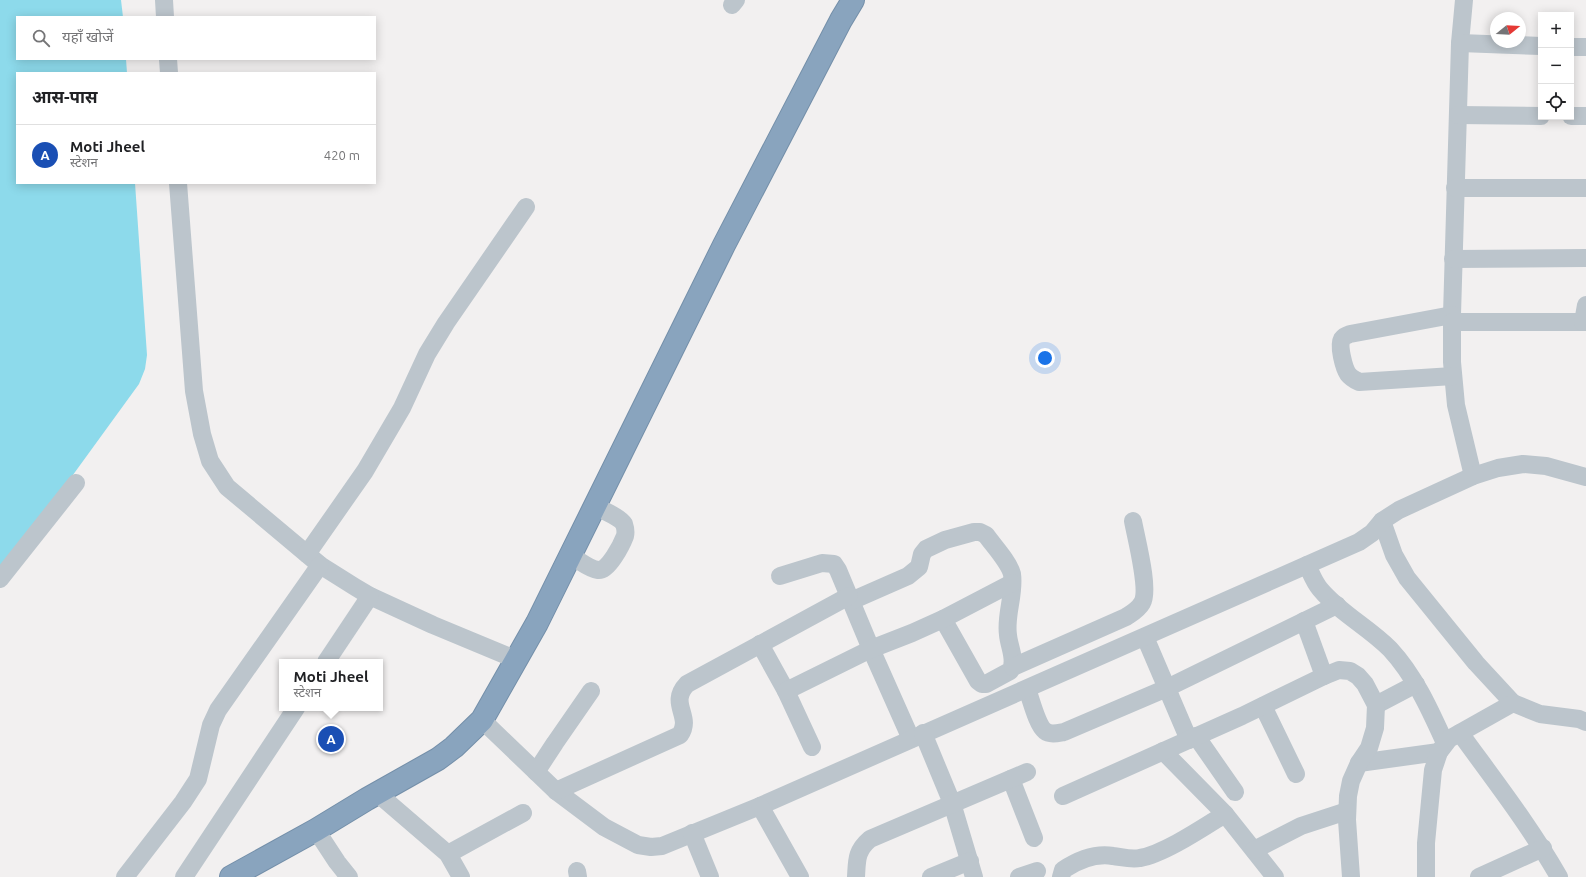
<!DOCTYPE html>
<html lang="hi">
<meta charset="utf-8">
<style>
body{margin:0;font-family:Ubuntu,"Noto Sans Devanagari",sans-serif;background:#f2f2f2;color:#202124}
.controls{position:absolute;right:12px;top:12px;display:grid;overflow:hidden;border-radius:0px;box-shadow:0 2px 10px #0003}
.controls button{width:36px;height:36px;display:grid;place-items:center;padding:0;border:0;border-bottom:1px solid #e0e0e0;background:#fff;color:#202124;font:20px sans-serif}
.compass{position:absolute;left:1490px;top:12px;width:36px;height:36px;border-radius:50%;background:#fff;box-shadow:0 2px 10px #0003;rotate:72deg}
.you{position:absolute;left:1045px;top:358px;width:14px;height:14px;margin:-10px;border:3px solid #fff;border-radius:50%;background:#1a73e8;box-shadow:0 0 0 6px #1a73e833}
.badge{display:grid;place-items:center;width:26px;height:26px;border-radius:50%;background:#d93025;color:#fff;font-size:13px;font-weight:700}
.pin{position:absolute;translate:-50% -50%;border:2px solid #fff;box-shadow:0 1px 4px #0006}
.popup{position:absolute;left:279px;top:659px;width:104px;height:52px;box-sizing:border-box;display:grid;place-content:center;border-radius:0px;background:#fff;filter:drop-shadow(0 1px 3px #0005);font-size:13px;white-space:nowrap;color:#757577}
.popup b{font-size:15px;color:#202124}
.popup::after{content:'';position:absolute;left:50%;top:100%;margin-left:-8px;border:8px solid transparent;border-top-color:#fff}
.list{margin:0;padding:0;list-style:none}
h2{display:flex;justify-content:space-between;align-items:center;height:52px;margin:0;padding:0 16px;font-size:17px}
h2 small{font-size:13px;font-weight:400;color:#757577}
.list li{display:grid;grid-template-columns:26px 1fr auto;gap:12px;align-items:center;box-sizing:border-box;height:60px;padding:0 16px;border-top:1px solid #e0e0e0}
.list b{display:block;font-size:15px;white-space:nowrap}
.list p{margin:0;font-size:13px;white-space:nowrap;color:#757577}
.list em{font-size:13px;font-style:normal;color:#757577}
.icon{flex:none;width:22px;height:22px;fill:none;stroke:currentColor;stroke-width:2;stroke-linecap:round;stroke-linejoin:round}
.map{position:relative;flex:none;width:1586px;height:877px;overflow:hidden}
.search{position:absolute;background:#fff;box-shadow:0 2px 10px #0003;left:16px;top:16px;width:360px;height:44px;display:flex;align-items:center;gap:10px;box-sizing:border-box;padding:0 14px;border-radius:0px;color:#757577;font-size:15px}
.panel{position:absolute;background:#fff;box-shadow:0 2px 10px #0003;left:16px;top:72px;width:360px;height:112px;border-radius:0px}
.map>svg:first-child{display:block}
.water{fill:#8ddaeb}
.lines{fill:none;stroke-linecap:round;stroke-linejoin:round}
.highway-casing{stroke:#748fa9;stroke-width:24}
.minor{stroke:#bcc5cc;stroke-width:18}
.highway{stroke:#89a4be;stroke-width:22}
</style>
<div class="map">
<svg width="1586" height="877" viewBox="0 0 1586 877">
<rect width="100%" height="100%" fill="#f2f0f0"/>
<path class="water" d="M0,0H121L123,17H17V59H126L127,73H17V183H135L147,355L145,369L139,384L54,501L0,569Z"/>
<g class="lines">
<defs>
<path id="highway" d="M231,877L316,830L367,799L438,759L454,747L482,720L537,623L724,245L841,20L853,0"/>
</defs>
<use href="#highway" class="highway-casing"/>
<g class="minor">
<path d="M164,0L165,17"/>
<path d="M1464,0L1460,43L1452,315V362L1456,405L1473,476"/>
<path d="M732,5L736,0"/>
<path d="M1460,43L1541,46"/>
<path d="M1571,47H1586"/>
<path d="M168,59L169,73"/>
<path d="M1458,115L1541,116"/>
<path d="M1571,116H1586"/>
<path d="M178,183L194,391L202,434L210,461L227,487L320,565L355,587L370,596L433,625L517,660"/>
<path d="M1455,188H1586"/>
<path d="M1453,259L1586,258"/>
<path d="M1452,315L1350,334C1347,335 1344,336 1342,339C1338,346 1344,368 1348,374C1351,378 1355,380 1359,382L1453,376"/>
<path d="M1452,322H1586"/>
<path d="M1583,322L1586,305"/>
<path d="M1382,521L1394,555L1407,578L1476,663L1513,703L1540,714L1579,719L1586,722"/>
<path d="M307,554L365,471L402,408L427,354L446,323L526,207"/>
<path d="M571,556C579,560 589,569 598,570C608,572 622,544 625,536C626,532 625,527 624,524C620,517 602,510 595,506"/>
<path d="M1307,565C1311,573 1314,582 1320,589C1340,613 1368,627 1390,649C1415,676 1430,710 1445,743"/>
<path d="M780,576L822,563L834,564L838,570L871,649L911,739"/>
<path d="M0,579L76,483"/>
<path d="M851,601L908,576L919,567L922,554L926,549L945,540L974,532H980L986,535C993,545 1009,562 1012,574C1015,594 1005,615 1008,635C1009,647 1017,661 1010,671L986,684H982L978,681L943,619"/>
<path d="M1304,621L1324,676"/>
<path d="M1145,637L1189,740"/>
<path d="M760,644L786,691L812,747"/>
<path d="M326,662L370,596"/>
<path d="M1013,667L1126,617C1132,613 1138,610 1142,603C1150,590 1136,538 1133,521"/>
<path d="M1027,689C1031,699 1037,725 1045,731C1050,735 1058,733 1064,732L1167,688L1337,605"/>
<path d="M786,691L871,649L912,633L943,619L1012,583"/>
<path d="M1376,705L1416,684"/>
<path d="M1263,706L1296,774"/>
<path d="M482,720L556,791L604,827L638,845L651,847L662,846L760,806L1359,542L1372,533L1382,521L1399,510L1473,476L1498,468L1523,464L1546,466L1586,477"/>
<path d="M923,733L952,803L974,877"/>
<path d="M1460,733C1494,780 1530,826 1559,877"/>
<path d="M1196,736L1235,792"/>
<path d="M1163,751L1225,814L1275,877"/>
<path d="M1359,763L1439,752"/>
<path d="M536,772L555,743L591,691"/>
<path d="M1011,779L1034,838"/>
<path d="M556,791L680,735C693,716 668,704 687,684L849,596"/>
<path d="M377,793L448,854L461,877"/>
<path d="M1063,796L1242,716L1324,676L1339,670L1350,671L1358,676L1365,684L1376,705L1375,728L1369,748L1359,763L1351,781L1348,796L1347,820L1351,877"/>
<path d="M760,806L800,877"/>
<path d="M316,830L337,862L349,877"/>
<path d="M692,833L710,877"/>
<path d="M1254,850L1301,826L1347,811"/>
<path d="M448,854L523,813"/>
<path d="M577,871L578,877"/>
<path d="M125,877L183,802L198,779L211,725L218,710L320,565"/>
<path d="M184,877L296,708"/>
<path d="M856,877C857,860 856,851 870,839L1027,772"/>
<path d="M931,877L970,861"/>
<path d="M1019,877L1037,871"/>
<path d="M1061,877L1063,870C1078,860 1095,853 1113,856C1122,857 1131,860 1140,858C1164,854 1204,827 1225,814"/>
<path d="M1426,877V843L1433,770L1439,752L1449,739L1513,703"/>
<path d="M1479,877L1543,848"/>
</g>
<use href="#highway" class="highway"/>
</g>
</svg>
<div class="controls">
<button>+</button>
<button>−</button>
<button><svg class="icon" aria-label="locate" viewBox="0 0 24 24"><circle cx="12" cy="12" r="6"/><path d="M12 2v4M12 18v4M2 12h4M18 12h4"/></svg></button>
</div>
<svg class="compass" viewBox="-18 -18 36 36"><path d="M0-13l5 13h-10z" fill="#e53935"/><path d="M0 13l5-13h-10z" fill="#757577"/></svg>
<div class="you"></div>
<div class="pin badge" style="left:331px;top:739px;background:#1a4fb4">A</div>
<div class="popup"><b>Moti Jheel</b>स्टेशन</div>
<div class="search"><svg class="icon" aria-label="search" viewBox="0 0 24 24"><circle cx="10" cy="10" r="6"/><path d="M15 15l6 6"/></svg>यहाँ खोजें</div>
<section class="panel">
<h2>आस-पास<small></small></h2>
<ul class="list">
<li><span class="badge" style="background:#1a4fb4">A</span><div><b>Moti Jheel</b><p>स्टेशन</p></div><em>420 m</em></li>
</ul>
</section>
</div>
